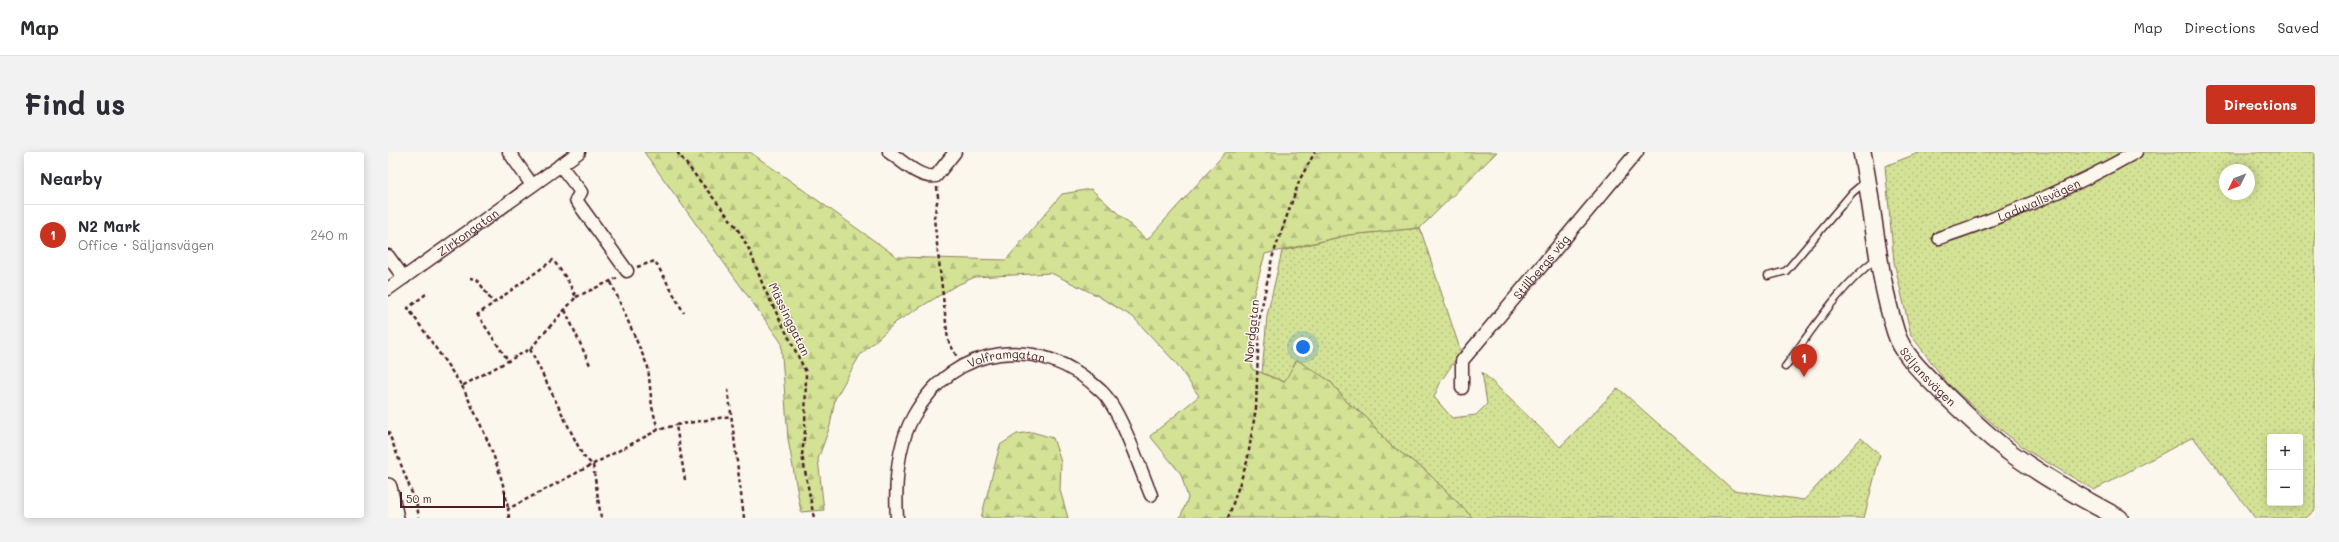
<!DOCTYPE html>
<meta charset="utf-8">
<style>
body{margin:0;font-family:Mali,sans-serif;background:#f2f2f3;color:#2b2b33}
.controls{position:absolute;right:12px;bottom:12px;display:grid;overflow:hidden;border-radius:4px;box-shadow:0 2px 10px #0003}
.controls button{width:36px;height:36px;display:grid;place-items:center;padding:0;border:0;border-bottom:1px solid #e1e1e2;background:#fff;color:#2b2b33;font:20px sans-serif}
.compass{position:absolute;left:1831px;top:12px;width:36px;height:36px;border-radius:50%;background:#fff;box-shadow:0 2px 10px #0003;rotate:227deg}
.scale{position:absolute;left:12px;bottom:10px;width:105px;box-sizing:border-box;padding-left:4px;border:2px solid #4a1f2b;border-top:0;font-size:11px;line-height:14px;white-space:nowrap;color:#4a1f2b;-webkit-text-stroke:3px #fbf7ec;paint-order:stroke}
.you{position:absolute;left:915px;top:195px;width:14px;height:14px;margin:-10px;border:3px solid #fff;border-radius:50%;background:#1a73e8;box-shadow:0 0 0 6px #1a73e833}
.badge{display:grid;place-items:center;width:26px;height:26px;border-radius:50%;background:#c8321e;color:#fff;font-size:13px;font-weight:700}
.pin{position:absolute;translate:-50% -33px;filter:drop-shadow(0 1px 2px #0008)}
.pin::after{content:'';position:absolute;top:21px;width:14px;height:12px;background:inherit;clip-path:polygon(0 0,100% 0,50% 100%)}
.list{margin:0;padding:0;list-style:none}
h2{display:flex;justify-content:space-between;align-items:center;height:52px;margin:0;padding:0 16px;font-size:17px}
h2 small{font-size:13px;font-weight:400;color:#7c7c81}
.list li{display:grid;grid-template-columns:26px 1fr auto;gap:12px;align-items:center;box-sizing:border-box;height:60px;padding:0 16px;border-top:1px solid #e1e1e2}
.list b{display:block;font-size:15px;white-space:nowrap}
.list p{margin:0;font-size:13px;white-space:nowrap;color:#7c7c81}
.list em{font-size:13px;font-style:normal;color:#7c7c81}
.map{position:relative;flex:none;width:1927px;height:366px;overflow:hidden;border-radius:4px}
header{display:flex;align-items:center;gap:24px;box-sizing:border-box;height:56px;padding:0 20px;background:#fff;border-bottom:1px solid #e1e1e2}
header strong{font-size:19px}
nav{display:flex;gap:22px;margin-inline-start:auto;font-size:14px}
.intro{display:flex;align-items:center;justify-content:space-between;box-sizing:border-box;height:96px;padding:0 24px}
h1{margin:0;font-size:28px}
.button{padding:10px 18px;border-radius:4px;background:#c8321e;color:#fff;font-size:14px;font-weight:700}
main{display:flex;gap:24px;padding:0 24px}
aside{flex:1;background:#fff;border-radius:4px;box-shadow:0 2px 10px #0003}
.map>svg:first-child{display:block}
.grass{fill:url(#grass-dots);stroke:#8e8060;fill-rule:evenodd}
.forest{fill:url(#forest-firs);stroke:#8e8060}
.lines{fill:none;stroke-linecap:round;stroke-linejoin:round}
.lane-casing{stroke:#4a1f2b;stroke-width:9}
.street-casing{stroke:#4a1f2b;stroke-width:15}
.secondary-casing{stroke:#4a1f2b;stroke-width:20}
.path{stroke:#4a1f2b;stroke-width:2.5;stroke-dasharray:4 3;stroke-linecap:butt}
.lane{stroke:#fbf7ec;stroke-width:6}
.street{stroke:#fbf7ec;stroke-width:12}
.secondary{stroke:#fbf7ec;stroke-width:17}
.labels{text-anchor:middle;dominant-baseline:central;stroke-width:3;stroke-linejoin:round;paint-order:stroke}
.street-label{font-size:12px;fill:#4a1f2b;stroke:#fbf7ec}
</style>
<header>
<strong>Map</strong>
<nav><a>Map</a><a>Directions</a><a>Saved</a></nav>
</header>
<div class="intro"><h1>Find us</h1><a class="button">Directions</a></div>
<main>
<aside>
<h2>Nearby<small></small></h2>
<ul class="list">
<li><span class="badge">1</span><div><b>N2 Mark</b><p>Office · Säljansvägen</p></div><em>240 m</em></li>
</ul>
</aside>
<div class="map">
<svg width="1927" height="366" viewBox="0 0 1927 366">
<defs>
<pattern id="grass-dots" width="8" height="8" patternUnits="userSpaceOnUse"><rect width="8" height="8" fill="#d3e295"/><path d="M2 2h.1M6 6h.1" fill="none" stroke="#b7c181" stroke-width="1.8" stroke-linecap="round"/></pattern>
<pattern id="forest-firs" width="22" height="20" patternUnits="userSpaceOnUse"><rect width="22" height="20" fill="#d3e295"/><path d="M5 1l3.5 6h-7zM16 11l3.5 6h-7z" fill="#b7c181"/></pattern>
</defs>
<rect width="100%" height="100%" fill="#fbf7ec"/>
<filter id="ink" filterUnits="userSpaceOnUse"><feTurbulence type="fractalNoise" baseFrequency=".025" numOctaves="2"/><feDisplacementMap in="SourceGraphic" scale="8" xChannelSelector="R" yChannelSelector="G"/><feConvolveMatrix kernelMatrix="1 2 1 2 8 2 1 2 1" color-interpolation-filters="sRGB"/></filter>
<g filter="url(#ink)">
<g class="grass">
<path d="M1533,0H1927V358L1918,366H1867L1805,285L1706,338L1640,299L1604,271L1559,231L1523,183L1506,110L1497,14ZM1837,18H1861V42H1837ZM1882,285H1912V351H1882Z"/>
<path d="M1032,76L1073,200L1053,229L1046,245L1064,266L1088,263L1099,252L1094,220L1172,295L1230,236L1345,338L1416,348L1473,286L1492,303L1476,366H1085L1037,318L1001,292L979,266L959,250L942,229L896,230L874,221L879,164L894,99L960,83Z"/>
</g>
<g class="forest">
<path d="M256,0H362L509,105L618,108L674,42L703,37L759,88L838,0H1109L1032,76L960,83L877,102L864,149V217L896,230L909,208L942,229L959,250L979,266L1001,292L1037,318L1085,366H792L800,346L793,322L762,284L811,244L788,211L745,165L708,143L663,121L587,125L567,134L508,170L472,203L447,247L442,274L430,307L436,358L413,360L400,287L393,190Z"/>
<path d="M644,280L665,286L673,310L672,338L680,366H593L612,293L629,282Z"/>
</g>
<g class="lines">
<defs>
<g id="lane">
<path d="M1380,124L1398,119L1464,41L1471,35L1479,33"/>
<path d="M1397,215C1425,177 1451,135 1489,106"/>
</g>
<g id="street">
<path d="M121,0L144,33"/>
<path d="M501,0C514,9 532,27 548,24L567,0"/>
<path d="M172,13L193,40L188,48L239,119"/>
<path id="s1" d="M1551,86C1616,65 1688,34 1748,0"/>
<path d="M0,104L16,126"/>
<path id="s2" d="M0,137L191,0"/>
<path id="s3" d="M1074,236V209L1249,0"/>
<path id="s4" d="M509,366C507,334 509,294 525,265C566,190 653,181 713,239C732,256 752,317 763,343"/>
</g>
<g id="secondary">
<path id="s5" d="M1474,0C1486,60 1489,122 1508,181C1515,203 1536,222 1552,238C1575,260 1599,284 1624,302C1658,326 1695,347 1731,366"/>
<path d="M0,335L7,366"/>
</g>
</defs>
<use href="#lane" class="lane-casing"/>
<use href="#street" class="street-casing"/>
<use href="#secondary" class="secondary-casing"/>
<g class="path">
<path d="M289,0L349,76L362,99L376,136L418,220L417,279L414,303L426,366"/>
<path d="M549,35L550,45L546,66L560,188L569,205"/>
<path d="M249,115L267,109L296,161"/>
<path d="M82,126L89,127L105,151"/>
<path d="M223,130L260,215L264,255L270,278"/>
<path d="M38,142L20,156L74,234L142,197L188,145L179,127L165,108L89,163"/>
<path d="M188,145L229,126"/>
<path d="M177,158L202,213"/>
<path d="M89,162L121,210"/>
<path d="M142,197L195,304L205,313L213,366"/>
<path d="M74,234C93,273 114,315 120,357"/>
<path d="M340,237L356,366"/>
<path d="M0,279L29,354L31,366"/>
<path d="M297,328L288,273L343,264"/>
<path d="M121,366L120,357L270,278L288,273"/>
<path d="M840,366L859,310L868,256L871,169L884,106L912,27L927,0"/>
</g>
<use href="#lane" class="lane"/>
<use href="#street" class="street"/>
<use href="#secondary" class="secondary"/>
</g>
</g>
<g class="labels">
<g class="street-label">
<text stroke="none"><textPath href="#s1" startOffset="107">Laduvallsvägen</textPath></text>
<text stroke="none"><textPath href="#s2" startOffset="98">Zirkongatan</textPath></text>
<text stroke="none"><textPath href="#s3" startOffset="150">Stillbergs väg</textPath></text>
<text transform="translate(402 167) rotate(64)">Mässinggatan</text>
<text transform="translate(863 179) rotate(-84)">Nordgatan</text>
<text stroke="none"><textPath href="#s4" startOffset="221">Volframgatan</textPath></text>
<text stroke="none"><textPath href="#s5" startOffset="239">Säljansvägen</textPath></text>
</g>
</g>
</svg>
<div class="controls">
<button>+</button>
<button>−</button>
</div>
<svg class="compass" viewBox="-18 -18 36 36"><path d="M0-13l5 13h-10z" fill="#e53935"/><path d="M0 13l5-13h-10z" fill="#7c7c81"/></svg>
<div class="scale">50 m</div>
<div class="you"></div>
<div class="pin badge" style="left:1416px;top:225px">1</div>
</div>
</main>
